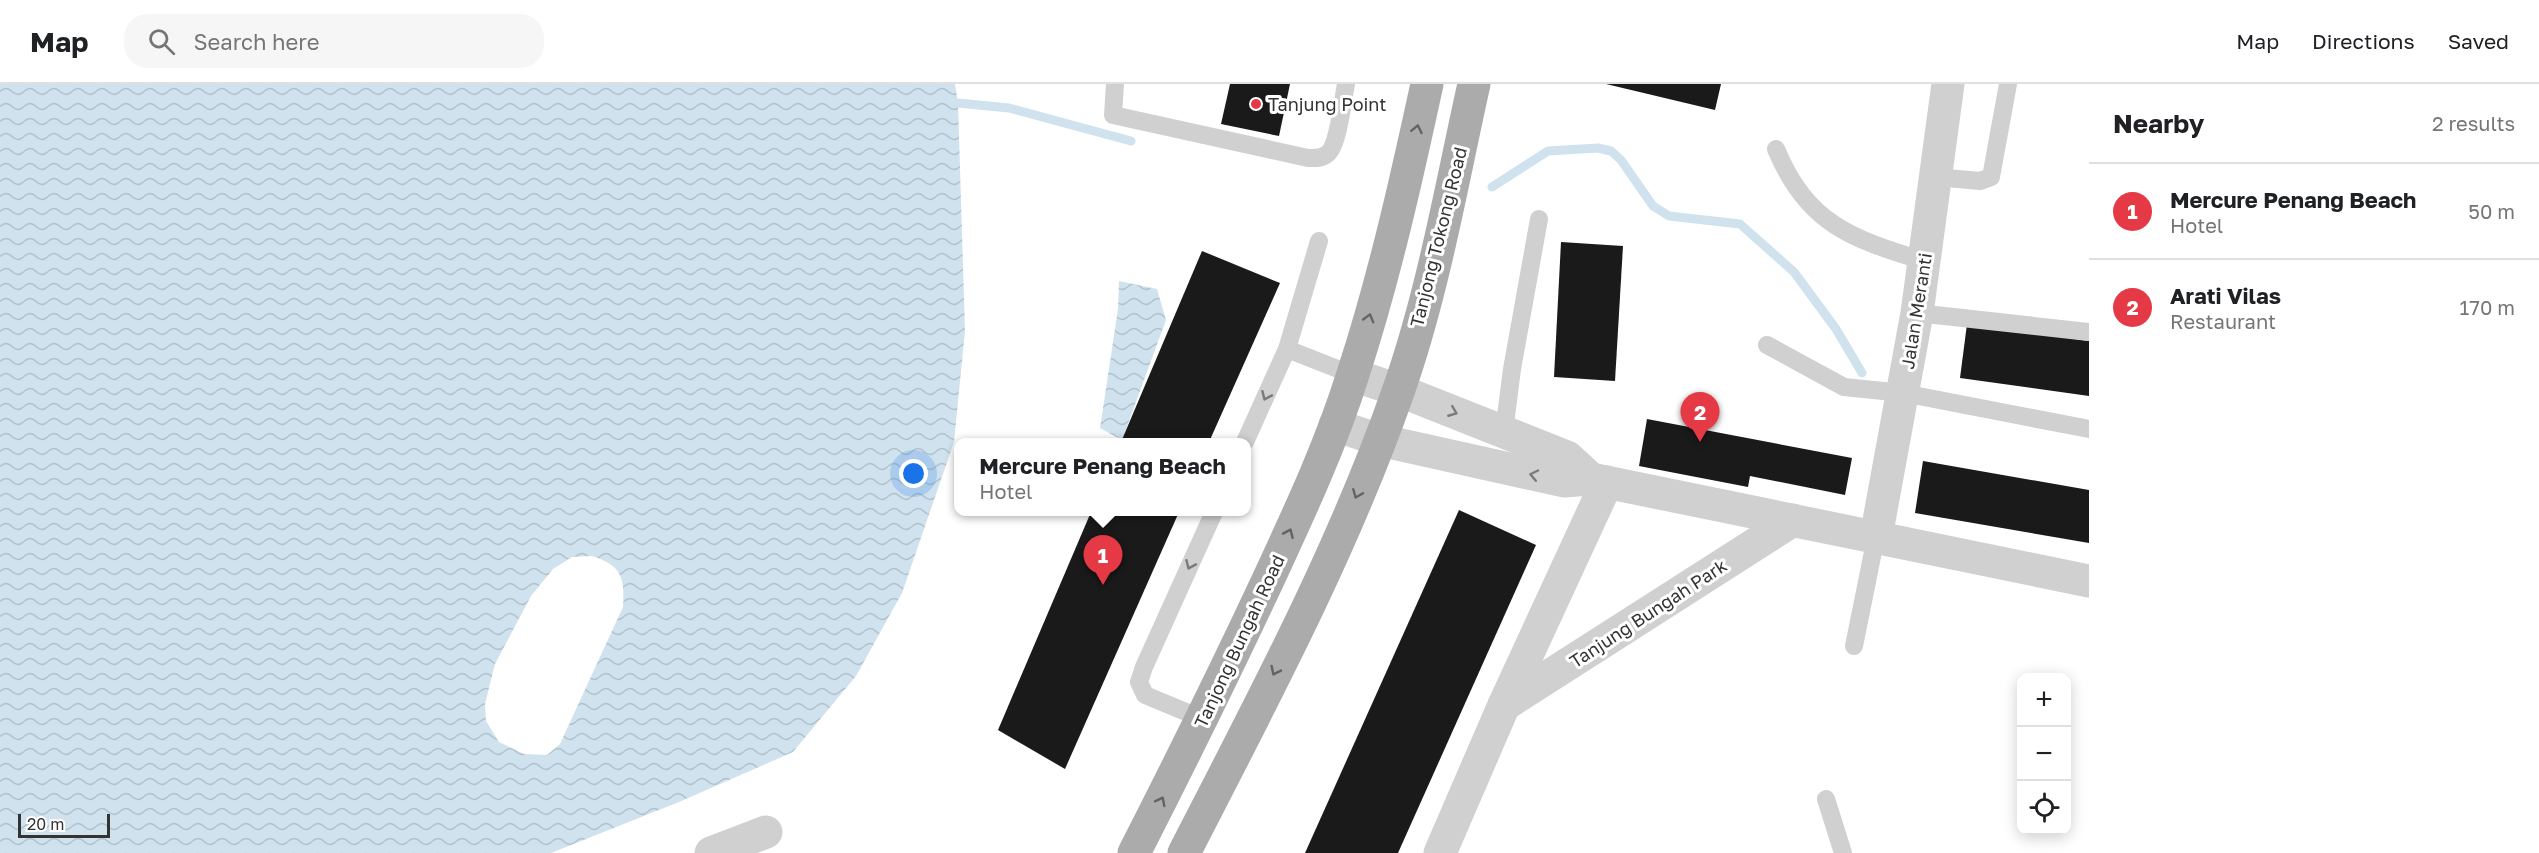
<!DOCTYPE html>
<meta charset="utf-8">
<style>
body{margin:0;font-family:"Golos Text",sans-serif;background:#f6f6f6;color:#202124}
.controls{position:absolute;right:18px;bottom:18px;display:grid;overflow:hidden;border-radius:12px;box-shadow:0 3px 15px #0003}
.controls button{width:54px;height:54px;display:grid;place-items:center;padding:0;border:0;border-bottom:2px solid #e0e0e0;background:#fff;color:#202124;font:30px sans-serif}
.scale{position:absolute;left:18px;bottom:15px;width:92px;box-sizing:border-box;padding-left:6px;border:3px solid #333;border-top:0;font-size:16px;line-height:21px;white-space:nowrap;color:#333;-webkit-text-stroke:4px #fff;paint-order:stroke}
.you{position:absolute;left:914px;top:390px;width:21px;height:21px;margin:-15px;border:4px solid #fff;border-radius:50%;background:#1a73e8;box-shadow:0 0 0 9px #1a73e833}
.badge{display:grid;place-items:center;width:39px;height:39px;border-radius:50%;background:#e63946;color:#fff;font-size:20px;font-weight:700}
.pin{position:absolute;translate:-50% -50px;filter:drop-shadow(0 2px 3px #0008)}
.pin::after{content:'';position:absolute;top:32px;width:21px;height:18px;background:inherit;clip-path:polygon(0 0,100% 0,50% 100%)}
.popup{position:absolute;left:954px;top:354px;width:297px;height:78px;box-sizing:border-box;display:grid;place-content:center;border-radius:12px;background:#fff;filter:drop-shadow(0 2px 4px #0005);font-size:20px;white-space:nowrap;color:#757577}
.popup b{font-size:22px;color:#202124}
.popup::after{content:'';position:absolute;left:50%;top:100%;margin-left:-12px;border:12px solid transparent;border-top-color:#fff}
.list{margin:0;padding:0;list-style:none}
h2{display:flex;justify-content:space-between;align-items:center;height:78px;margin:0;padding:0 24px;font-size:26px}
h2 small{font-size:20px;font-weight:400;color:#757577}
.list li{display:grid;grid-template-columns:39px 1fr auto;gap:18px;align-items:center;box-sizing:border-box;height:96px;padding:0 24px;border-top:2px solid #e0e0e0}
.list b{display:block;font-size:22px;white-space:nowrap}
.list p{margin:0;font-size:20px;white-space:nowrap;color:#757577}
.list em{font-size:20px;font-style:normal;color:#757577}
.icon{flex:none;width:33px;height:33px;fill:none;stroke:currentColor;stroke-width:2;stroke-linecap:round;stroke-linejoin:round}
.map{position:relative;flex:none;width:2089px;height:769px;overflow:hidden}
header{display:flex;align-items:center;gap:36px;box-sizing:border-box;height:84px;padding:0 30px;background:#fff;border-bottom:2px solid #e0e0e0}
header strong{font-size:28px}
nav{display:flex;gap:33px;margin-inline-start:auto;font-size:21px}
.search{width:420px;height:54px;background:#f6f6f6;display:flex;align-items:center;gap:15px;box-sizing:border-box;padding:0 21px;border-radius:24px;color:#757577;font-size:22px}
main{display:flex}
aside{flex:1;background:#fff}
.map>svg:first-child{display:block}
.water{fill:url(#water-waves);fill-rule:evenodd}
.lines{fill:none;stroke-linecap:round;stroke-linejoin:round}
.stream{stroke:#cfe2ee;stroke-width:9}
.building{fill:#1a1a1a}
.lane{stroke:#d0d0d0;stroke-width:18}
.street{stroke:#d0d0d0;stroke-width:33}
.primary{stroke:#ababab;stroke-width:33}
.oneway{stroke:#636363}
.oneway2{stroke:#7a7a7a}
.poi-dot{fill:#e63946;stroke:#fff;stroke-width:2}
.labels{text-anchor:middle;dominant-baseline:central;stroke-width:6;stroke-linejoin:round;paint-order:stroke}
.poi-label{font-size:18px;fill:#333;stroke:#fff;text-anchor:start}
.street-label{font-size:18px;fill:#333;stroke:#fff}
</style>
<header>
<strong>Map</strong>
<div class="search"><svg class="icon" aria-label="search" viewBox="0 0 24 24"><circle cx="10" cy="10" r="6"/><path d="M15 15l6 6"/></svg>Search here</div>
<nav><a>Map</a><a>Directions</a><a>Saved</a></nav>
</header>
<main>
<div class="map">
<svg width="2089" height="769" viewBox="0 0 2089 769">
<defs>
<pattern id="water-waves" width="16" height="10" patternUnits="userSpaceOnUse" patternTransform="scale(1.5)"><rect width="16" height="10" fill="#cfe2ee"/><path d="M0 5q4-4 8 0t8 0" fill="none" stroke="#b2c2cd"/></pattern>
</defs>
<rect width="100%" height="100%" fill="#fff"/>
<g class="water">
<path d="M0,0H955L958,19L965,247L954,358L902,509L856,592L793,668L679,718L551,769H0ZM592,472C621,481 625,493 623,523L560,660L547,671L524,670L499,658L486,637L485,620L495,580L531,512L553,485L572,473Z"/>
<path d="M1119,197L1157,205L1166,236L1122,356L1100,344L1118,225Z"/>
</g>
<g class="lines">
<g class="stream">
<path d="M958,19L1009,24L1131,57"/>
<path d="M1492,103L1548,67L1598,64L1611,67L1621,76L1653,122L1669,132L1740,140L1794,188L1836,245L1862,289"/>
</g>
</g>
<g class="building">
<path d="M1230,0H1290L1279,52L1221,40Z"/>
<path d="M1606,0H1721L1715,26Z"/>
<path d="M1561,158L1623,162L1615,297L1554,293Z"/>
<path d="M1202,167L1280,199L1209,358H1121Z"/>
<path d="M1967,240L2089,257V312L1960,294Z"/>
<path d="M1647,335L1852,374L1845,411L1750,392L1748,403L1639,382Z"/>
<path d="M1923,377L2089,406V459L1915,429Z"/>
<path d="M1459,426L1536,461L1398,769H1305Z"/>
<path d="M1091,428H1179L1065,685L998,646Z"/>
</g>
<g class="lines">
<g class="lane">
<path d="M1115,0L1113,31L1308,74C1315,74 1321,75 1327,70C1338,63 1343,15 1346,0"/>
<path d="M1776,65C1807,140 1852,155 1924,177"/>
<path d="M1936,93L1980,97L1991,93L2008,0"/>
<path d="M1917,229L2089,248"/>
<path d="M1767,261L1844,303L1903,309L2089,345"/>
<path d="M1287,265L1353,291"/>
<path d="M1504,348L1512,285L1539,135"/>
<path d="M1245,358L1287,265L1319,157"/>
<path d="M1854,562L1876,453"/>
<path d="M1203,635L1145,611L1139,598L1144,583L1214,428"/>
<path d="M1826,715L1843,769"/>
</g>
<g class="street">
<path d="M1353,291L1398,306L1567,373L1591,395"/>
<path d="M1335,341L1379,356L1564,397L1591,395L2089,497"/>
<path d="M1876,453L1917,229L1948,0"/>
<path d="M1504,621L1793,436"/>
<path d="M711,769L766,748"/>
<path d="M1440,769L1504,621L1607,398"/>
</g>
<g class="primary">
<path d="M1134,769C1180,679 1225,588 1268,496C1299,429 1331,361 1353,290C1384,195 1406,97 1427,0"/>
<path d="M1184,769C1261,619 1342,468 1398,308C1433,209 1451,103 1474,0"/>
</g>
</g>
<defs><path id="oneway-chevron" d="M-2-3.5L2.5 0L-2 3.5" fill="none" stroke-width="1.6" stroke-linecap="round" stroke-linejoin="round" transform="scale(1.5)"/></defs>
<g class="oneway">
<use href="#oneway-chevron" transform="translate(1417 45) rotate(-78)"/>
<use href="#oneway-chevron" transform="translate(1369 234) rotate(-74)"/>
<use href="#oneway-chevron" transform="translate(1357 410) rotate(112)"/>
<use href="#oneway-chevron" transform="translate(1289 449) rotate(-66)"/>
<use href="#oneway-chevron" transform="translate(1275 587) rotate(116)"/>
<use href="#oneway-chevron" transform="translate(1161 717) rotate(-63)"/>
</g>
<g class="oneway2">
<use href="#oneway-chevron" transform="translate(1266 312) rotate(114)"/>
<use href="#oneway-chevron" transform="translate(1453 328) rotate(22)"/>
<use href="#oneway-chevron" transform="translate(1534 391) rotate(-168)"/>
<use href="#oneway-chevron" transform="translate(1190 481) rotate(114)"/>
</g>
<circle class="poi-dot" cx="1256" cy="20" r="6"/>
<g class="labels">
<g class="poi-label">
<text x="1268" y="20">Tanjung Point</text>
</g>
<g class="street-label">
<text transform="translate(1438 153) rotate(-76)">Tanjong Tokong Road</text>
<text transform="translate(1916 227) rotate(-81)">Jalan Meranti</text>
<text transform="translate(1648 529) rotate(-33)">Tanjung Bungah Park</text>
<text transform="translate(1239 557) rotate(-65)">Tanjong Bungah Road</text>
</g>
</g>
</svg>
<div class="controls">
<button>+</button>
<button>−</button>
<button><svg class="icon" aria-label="locate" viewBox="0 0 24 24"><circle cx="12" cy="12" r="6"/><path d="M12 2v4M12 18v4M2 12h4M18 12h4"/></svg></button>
</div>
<div class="scale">20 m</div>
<div class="you"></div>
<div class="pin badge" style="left:1103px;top:501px">1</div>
<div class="popup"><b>Mercure Penang Beach</b>Hotel</div>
<div class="pin badge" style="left:1700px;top:358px">2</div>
</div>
<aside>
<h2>Nearby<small>2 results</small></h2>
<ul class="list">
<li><span class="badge">1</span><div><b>Mercure Penang Beach</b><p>Hotel</p></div><em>50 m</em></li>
<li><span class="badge">2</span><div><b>Arati Vilas</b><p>Restaurant</p></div><em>170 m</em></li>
</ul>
</aside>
</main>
